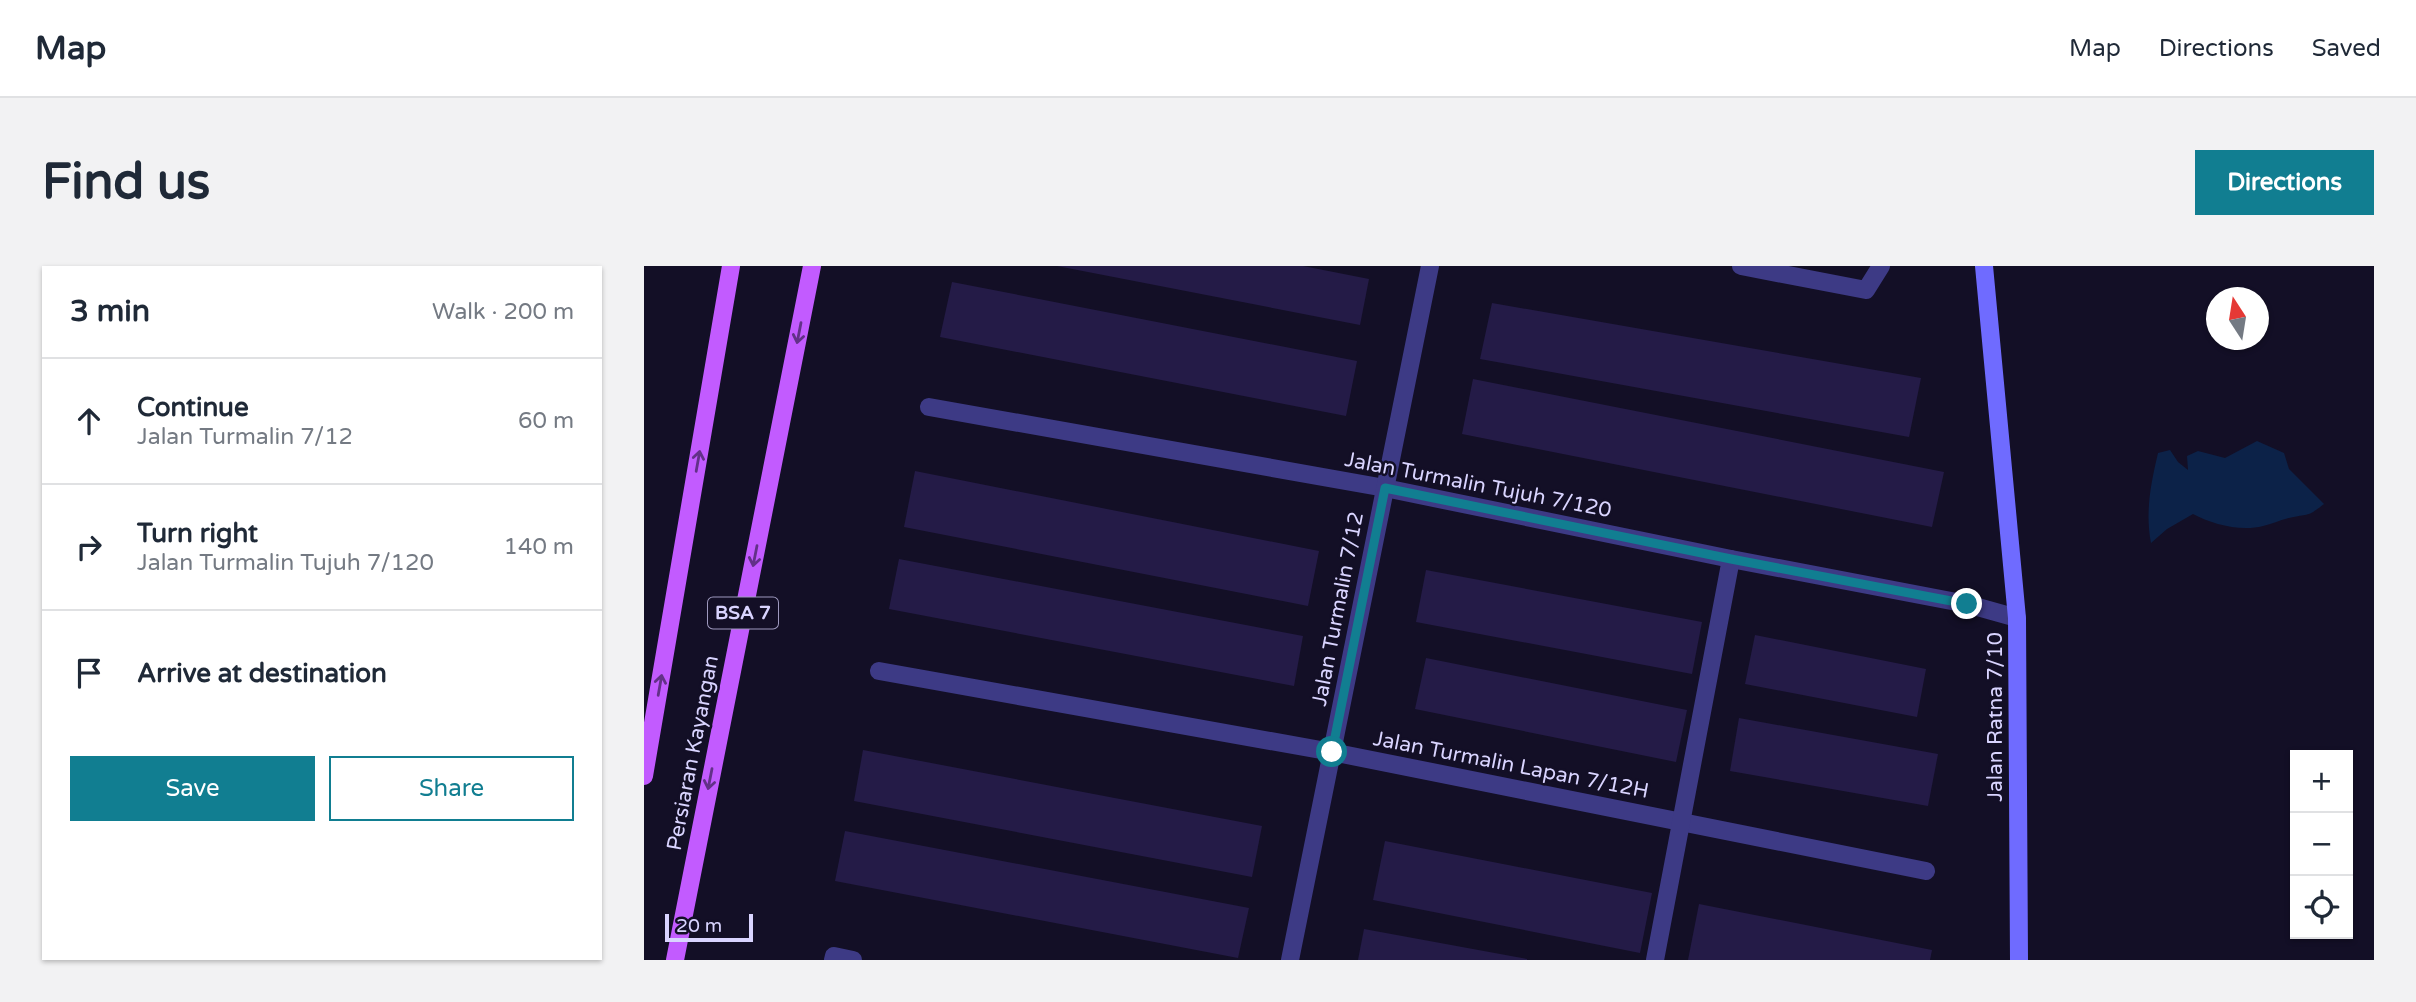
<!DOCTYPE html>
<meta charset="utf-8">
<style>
body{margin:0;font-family:"Varela Round",sans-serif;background:#f2f2f3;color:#1f2937}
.controls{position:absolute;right:21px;bottom:21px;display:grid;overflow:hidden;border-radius:0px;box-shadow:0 2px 5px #0004}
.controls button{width:63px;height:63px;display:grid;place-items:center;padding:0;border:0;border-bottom:2px solid #e0e1e3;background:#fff;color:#1f2937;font:35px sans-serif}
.compass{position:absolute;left:1562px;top:21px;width:63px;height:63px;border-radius:50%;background:#fff;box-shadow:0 2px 5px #0004;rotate:348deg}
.scale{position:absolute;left:21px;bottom:18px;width:88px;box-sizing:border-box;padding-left:7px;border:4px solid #d9d4ff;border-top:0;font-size:19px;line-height:24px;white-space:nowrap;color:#d9d4ff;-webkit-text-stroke:5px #130f26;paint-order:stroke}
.stop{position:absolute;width:21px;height:21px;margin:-16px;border:5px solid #117e91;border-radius:50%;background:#fff}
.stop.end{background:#117e91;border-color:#fff;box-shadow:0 2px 7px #0008}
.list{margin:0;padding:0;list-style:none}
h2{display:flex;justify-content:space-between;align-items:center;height:91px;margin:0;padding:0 28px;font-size:30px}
h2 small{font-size:23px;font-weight:400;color:#747a83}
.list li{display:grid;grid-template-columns:46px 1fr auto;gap:21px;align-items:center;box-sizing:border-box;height:126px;padding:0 28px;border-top:2px solid #e0e1e3}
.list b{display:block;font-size:26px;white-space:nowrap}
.list p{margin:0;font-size:23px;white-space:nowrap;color:#747a83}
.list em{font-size:23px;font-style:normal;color:#747a83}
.actions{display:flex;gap:14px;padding:21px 28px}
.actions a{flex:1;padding:16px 0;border:2px solid #117e91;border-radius:0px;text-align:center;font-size:24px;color:#117e91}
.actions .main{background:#117e91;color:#fff}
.icon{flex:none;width:38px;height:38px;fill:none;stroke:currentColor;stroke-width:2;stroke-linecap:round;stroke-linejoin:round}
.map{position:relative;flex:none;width:1730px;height:694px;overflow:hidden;border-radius:0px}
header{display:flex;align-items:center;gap:42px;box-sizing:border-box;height:98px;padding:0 35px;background:#fff;border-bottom:2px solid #e0e1e3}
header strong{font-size:33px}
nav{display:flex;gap:38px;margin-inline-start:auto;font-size:24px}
.intro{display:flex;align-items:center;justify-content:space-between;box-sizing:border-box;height:168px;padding:0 42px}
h1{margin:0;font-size:49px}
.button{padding:18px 32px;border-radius:0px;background:#117e91;color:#fff;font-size:24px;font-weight:700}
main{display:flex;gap:42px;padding:0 42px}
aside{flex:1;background:#fff;border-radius:0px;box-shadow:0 2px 5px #0004}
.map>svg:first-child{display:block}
.water{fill:#0c2248}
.building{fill:#241b47}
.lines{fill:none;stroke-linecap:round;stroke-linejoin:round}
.street{stroke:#3d3a85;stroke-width:18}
.secondary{stroke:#6f6bff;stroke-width:18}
.primary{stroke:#c25bff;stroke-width:18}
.oneway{stroke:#623188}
.route{stroke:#117e91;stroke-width:9}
.labels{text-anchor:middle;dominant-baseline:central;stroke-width:5;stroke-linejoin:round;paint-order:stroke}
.shield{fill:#130f26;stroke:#9e99be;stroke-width:2}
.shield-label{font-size:19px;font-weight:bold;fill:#d9d4ff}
.street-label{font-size:21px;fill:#d9d4ff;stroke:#130f26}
</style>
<header>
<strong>Map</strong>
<nav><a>Map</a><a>Directions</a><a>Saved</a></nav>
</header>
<div class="intro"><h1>Find us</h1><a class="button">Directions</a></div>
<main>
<aside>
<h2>3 min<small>Walk · 200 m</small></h2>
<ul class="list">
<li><svg class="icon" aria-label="ahead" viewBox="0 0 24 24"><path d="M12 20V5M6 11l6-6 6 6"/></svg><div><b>Continue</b><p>Jalan Turmalin 7/12</p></div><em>60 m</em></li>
<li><svg class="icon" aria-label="right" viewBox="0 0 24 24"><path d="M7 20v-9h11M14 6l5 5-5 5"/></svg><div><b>Turn right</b><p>Jalan Turmalin Tujuh 7/120</p></div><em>140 m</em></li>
<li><svg class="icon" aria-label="arrive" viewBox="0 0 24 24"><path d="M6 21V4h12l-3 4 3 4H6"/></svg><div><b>Arrive at destination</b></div></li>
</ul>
<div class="actions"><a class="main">Save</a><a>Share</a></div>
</aside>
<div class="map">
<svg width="1730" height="694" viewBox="0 0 1730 694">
<rect width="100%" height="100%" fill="#130f26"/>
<path class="water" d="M1613,175L1640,187L1645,203L1680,238C1662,252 1666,247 1645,252C1636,254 1628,258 1619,260C1596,266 1568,258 1549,248L1523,263L1507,277C1501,246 1507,217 1514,187L1526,184L1534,196L1544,204L1543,190L1554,185L1581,192Z"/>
<g class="building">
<path d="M413,0H659L725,13L716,59Z"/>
<path d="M308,16L713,95L702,150L296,71Z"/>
<path d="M848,37L1277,112L1265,171L836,93Z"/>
<path d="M829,113L1300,206L1288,261L818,168Z"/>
<path d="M271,205L675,285L664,340L260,261Z"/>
<path d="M255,293L659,370L650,420L245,343Z"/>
<path d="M782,304L1058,356L1048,408L772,356Z"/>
<path d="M1111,369L1282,403L1273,451L1101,418Z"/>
<path d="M782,392L1043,444L1032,496L771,443Z"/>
<path d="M1095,452L1294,488L1284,540L1086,505Z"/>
<path d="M219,484L618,560L608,611L210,535Z"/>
<path d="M201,565L605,642L594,692L191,615Z"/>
<path d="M741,575L1008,627L996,687L729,634Z"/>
<path d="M1055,638L1288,684L1286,694H1044Z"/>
<path d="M720,663L883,693V694H714Z"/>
</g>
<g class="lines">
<g class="street">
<path d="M1097,0L1222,24L1237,0"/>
<path d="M285,141L741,222L1087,293L1323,338L1373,352"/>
<path d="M235,405L688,486L1282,605"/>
<path d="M189,694L190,690L209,694"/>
<path d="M646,694L786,0"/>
<path d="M1011,694L1087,293"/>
</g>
<path class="secondary" d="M1340,0L1373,352L1375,694"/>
<g class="primary">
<path d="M0,510L87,0"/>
<path d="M31,694L168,0"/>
</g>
</g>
<defs><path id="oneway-shaft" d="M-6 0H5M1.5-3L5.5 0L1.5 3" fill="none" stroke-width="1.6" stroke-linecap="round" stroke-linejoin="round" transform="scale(1.75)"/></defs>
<g class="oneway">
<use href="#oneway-shaft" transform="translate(155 67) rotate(101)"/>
<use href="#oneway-shaft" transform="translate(54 195) rotate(-80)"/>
<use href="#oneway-shaft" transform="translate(111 290) rotate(101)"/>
<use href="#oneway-shaft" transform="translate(16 419) rotate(-80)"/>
<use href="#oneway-shaft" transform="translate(66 513) rotate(101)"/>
</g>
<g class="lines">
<path class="route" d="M688,486L741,222L1087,293L1323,338"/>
</g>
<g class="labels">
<rect class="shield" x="64" y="331.5" width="70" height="31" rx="5"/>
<g class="shield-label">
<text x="99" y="347">BSA 7</text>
</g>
<g class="street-label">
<text transform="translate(834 219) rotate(11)">Jalan Turmalin Tujuh 7/120</text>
<text transform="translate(694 343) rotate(-79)">Jalan Turmalin 7/12</text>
<text transform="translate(1351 451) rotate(-90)">Jalan Ratna 7/10</text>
<text transform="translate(49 487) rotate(-79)">Persiaran Kayangan</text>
<text transform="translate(867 499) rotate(11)">Jalan Turmalin Lapan 7/12H</text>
</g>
</g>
</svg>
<div class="controls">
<button>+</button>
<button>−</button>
<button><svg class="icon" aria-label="locate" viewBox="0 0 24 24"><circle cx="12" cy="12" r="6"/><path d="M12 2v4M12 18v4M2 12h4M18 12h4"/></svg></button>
</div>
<svg class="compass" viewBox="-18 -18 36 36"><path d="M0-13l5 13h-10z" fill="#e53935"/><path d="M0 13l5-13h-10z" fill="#747a83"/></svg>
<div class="scale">20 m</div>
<div class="stop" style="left:688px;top:486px"></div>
<div class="stop end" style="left:1323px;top:338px"></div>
</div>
</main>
